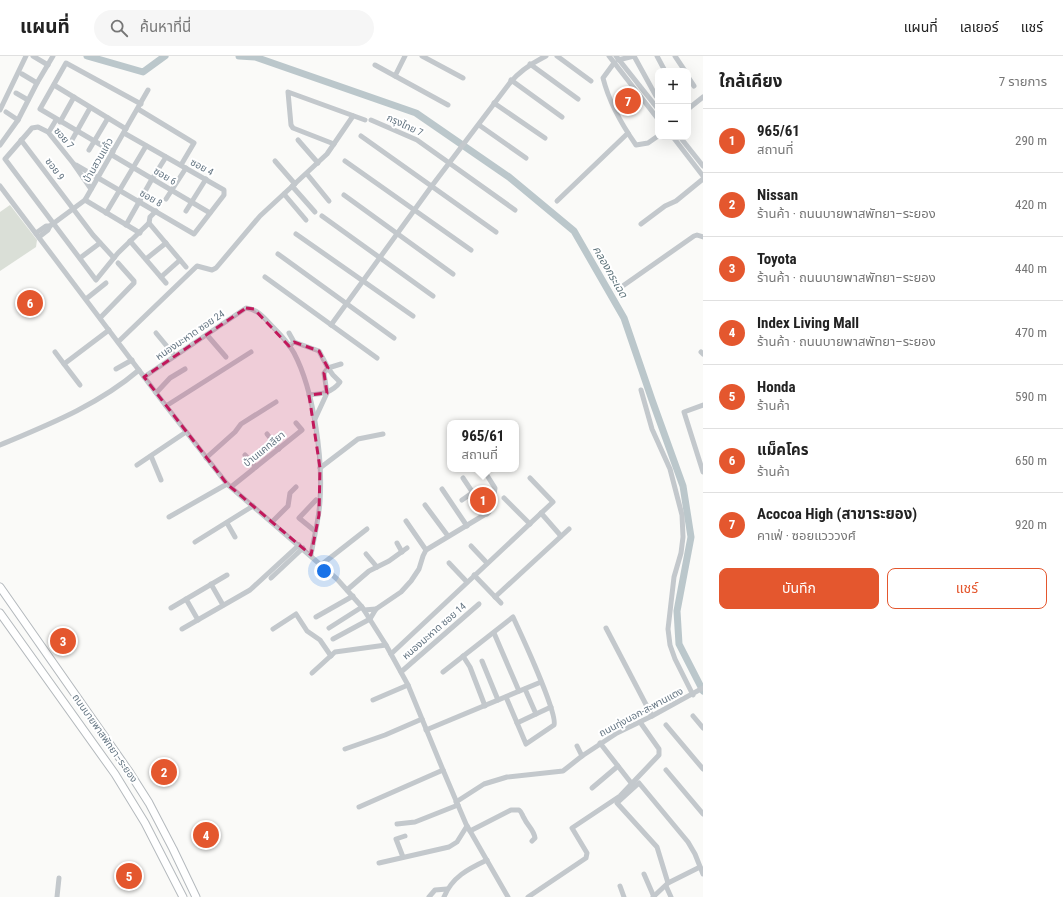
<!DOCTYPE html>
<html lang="th">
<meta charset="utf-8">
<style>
body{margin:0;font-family:"Roboto Condensed","Noto Sans Thai",sans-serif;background:#f6f6f6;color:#222}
.controls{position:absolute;right:12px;top:12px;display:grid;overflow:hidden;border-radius:8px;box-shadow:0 4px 16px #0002}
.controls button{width:36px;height:36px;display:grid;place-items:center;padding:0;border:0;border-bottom:1px solid #e0e0e0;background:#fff;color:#222;font:20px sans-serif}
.you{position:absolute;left:324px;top:515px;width:14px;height:14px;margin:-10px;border:3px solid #fff;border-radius:50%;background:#1a73e8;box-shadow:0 0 0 6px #1a73e833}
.badge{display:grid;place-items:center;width:26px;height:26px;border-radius:50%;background:#e4572e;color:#fff;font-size:13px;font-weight:700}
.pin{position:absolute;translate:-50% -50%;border:2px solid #fff;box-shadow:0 1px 4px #0006}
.popup{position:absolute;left:447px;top:364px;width:72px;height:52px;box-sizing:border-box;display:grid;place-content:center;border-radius:8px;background:#fff;filter:drop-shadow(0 1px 3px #0005);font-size:13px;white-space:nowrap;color:#767676}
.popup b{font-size:15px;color:#222}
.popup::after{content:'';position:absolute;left:50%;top:100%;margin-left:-8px;border:8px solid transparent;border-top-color:#fff}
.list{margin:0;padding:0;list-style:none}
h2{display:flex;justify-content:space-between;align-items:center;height:52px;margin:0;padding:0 16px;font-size:17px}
h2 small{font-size:13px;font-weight:400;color:#767676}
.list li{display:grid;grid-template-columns:26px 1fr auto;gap:12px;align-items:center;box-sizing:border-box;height:64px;padding:0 16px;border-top:1px solid #e0e0e0}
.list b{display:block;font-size:15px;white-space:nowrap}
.list p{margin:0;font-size:13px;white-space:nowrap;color:#767676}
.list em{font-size:13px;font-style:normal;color:#767676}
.actions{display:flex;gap:8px;padding:12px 16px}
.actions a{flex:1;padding:9px 0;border:1px solid #e4572e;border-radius:8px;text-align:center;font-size:14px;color:#e4572e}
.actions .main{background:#e4572e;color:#fff}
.icon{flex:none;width:22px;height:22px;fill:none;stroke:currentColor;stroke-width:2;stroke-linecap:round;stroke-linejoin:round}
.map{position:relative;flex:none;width:703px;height:841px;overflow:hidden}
header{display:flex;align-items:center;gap:24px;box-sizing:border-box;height:56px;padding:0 20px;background:#fff;border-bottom:1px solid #e0e0e0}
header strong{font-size:19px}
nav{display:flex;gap:22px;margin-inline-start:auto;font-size:14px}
.search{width:280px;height:36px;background:#f6f6f6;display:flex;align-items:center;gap:10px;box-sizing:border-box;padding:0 14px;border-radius:22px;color:#767676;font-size:15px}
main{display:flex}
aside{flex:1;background:#fff}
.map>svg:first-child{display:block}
.green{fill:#dadfd7}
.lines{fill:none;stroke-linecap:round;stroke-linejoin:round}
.river{stroke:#bbc7cb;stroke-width:7}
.highway-casing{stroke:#b4b9bd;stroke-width:9}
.minor{stroke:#c3c8cc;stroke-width:5}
.highway{stroke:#fff;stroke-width:7}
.marked{fill:#c2185b;fill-opacity:0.2;stroke:#c2185b;stroke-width:3;stroke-dasharray:8 5;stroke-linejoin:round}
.labels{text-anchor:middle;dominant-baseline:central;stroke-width:4;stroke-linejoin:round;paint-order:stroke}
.street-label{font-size:10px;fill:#657683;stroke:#fff}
.water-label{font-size:11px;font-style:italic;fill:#60757c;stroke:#fff}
</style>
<header>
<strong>แผนที่</strong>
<div class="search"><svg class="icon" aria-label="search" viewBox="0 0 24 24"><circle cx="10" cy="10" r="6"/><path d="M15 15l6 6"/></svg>ค้นหาที่นี่</div>
<nav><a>แผนที่</a><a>เลเยอร์</a><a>แชร์</a></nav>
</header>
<main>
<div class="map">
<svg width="703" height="841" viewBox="0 0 703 841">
<rect width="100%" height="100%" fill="#fafaf8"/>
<path class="green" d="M10,149L37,184L36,191L0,215V156Z"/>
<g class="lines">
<g class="river">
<path d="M87,0L143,16L165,0"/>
<path d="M239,0L255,1L416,57L509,121L574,175L624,262L652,344L683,430L691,481L677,555L679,588L703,635"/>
</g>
<defs>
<g id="highway">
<path d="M0,531L128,714L149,747L173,793L196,841"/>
<path d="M0,557L115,718L145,767L183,841"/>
</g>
</defs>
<use href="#highway" class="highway-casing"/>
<g class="minor">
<path d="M33,0L48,9"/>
<path d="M422,0L463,22"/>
<path d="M557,0L591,25"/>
<path d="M609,0L658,63"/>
<path d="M616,0L658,53"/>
<path d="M634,0L656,40"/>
<path d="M657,0L665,15"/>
<path d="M675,0L685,15"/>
<path d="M618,4L634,0"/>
<path d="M614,7L603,22C609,46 622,69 636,89L648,87L658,80"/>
<path d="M530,8L578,43"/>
<path d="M375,9L448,49"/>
<path d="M22,18L37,27"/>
<path d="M395,20L405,0"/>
<path d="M688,21L694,30"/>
<path d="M511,24L562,61"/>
<path d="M54,29L126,73"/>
<path d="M16,37L28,44"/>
<path d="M494,47L545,82"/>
<path d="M138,53L194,87L181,109"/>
<path d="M688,53L703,41"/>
<path d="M0,54L26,0"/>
<path d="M6,56L18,64"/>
<path d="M371,64L417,84L515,154"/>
<path d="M60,66L74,41"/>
<path d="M479,69L526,102"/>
<path d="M50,74L56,64"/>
<path d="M361,80L496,176"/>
<path d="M673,81L703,120"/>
<path d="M680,81L703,110"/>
<path d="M21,84L93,179L114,202"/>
<path d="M72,84L90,52"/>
<path d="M298,84L318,107"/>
<path d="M334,88L293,72L291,69L288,36L365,64"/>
<path d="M0,89L18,64L37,27L53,0"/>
<path d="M89,94L108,62"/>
<path d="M113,96L40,53L66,7L141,48"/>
<path d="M112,99L210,157"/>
<path d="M275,105L295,128"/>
<path d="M345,105L471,194"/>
<path d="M76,109L194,178L224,139V134L124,77"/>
<path d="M307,118L329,145"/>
<path d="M0,130L166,350L227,428L337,523L362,551L386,589L408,629L443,714L466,768L508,841"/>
<path d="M292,130L315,156"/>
<path d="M91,133L73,107L48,76L38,71L32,72L5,103L96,224L118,197L149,167L150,161L156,155"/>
<path d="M284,138L306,164"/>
<path d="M344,139L453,218"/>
<path d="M166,143L186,112"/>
<path d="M85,144L140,177"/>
<path d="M557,145L628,77"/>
<path d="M186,155L206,123"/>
<path d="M106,157L146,90"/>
<path d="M322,160L433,240"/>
<path d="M149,167L186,211"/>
<path d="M641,168L665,150L676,145L703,123"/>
<path d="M126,169L152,123L166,101"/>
<path d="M36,177L46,170H50L85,144L148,34"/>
<path d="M296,178L413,260"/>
<path d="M39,181L48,174L50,170"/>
<path d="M130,185L166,227"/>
<path d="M278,198L394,282"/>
<path d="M80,202L100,187"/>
<path d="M146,203L166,187"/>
<path d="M161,221L180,204"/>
<path d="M265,221L377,302"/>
<path d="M617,234L694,180L697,179L703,181"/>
<path d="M86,243L106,227"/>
<path d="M100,262L134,227V225L118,207"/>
<path d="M331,269L431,131L509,28C519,15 532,7 546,0"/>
<path d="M156,277L175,300"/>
<path d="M289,277L294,286"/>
<path d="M207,279L226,301"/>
<path d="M118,286L197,210L212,214L216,212L260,160L327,98L353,60"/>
<path d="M289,290L294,286L319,295L328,312L324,317L327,337L315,363"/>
<path d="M55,296L64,308"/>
<path d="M701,296L703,298"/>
<path d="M116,313L132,304"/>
<path d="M144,321L246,252C258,253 265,263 273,271C280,278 289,288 294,297C314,335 323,402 320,445C319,463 314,481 311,499"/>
<path d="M80,329L64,308L109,274"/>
<path d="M641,334L652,373L670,413L682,459L683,481L681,497L674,521L668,573L670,589L675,603L693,639"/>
<path d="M156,337L170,322L185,313"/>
<path d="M309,339C321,338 332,337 340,326L333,319L328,312L341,308"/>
<path d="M703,349L684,356L703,416"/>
<path d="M166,350L251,296"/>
<path d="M267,378L279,393"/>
<path d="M0,389C50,368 98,349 139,314"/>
<path d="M245,399L256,411"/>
<path d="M151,400L161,424"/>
<path d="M206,402L235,376L241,368L276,346"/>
<path d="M137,409L186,376"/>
<path d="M320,412L358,383L383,378"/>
<path d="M463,422L487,458"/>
<path d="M231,431L302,374L296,367"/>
<path d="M442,433L467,470"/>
<path d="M504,442L530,468"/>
<path d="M462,444L472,437"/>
<path d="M425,449L448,480"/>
<path d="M541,457L561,480"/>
<path d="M169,461L227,428"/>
<path d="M406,465L426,494"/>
<path d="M272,466L288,450L290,437L296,431"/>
<path d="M227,467L235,481"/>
<path d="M315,475L299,462L316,444"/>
<path d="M195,486L253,450"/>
<path d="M397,487L402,496"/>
<path d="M471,490L487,507"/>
<path d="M366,498L377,511"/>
<path d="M449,507L467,526"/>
<path d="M321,509L367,473"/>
<path d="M474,519L501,547"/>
<path d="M271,522L303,492"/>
<path d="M211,528L223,549"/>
<path d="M347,534L369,515L389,505L407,492"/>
<path d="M495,541L569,473"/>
<path d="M186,543L198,564"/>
<path d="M171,552L227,519"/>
<path d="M364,554L376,553"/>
<path d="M316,561L353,540"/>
<path d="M329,572L362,551"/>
<path d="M606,572L652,660"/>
<path d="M182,573L250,534L299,489"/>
<path d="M273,573L296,558L307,575L320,584L331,600"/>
<path d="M494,577L519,635"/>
<path d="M333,583L370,563L376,553L401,536L411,525L419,513L423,500L426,494L489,456L492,451L495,432L483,413"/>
<path d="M391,598L553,446L530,422"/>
<path d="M463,600L470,611L485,650"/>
<path d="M482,605L498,644"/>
<path d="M401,616L479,548"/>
<path d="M443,616L513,561C520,576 558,658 554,669L526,688L506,641"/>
<path d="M312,617L335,596L386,589"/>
<path d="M373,644L408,629"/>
<path d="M536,658L551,651"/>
<path d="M693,660L703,672"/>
<path d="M517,667L536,658L525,633"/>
<path d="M666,669L703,713"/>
<path d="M426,674L541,626"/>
<path d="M600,687L632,728"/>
<path d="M577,690L582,700"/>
<path d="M345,693L385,679L422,663"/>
<path d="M666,714L703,758"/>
<path d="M592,732L618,710"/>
<path d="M456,746L484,728L507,721L563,715L582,700L617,677L652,660L703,632"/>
<path d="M359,751L443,714"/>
<path d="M397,768L415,766L458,749"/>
<path d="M470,775L511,754H519C522,756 522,759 524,762C527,769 534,774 535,782L532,785"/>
<path d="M403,801L396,783L405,780"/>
<path d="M379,807L449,791L457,786L467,770"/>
<path d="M644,818L654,841"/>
<path d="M668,827L657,791L617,747L639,727L688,786L695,798L703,818"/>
<path d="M620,830L624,841"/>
<path d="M666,830L671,841"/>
<path d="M57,841L59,822"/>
<path d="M429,841L435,834L447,833"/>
<path d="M444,841C452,821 468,813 487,804"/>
<path d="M528,841L586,802L587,797L572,772L620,740L659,699V693L640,666"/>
<path d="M653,841L668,827L700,811"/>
</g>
<use href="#highway" class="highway"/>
</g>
<path class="marked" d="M246,252L254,253L289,290L294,286L319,295L328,312L324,317L327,337L309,339L320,412L319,459L311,499L227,428L144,321Z"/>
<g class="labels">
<g class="street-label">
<text transform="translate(405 69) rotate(25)">กรุงไทย 7</text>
<text transform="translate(64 82) rotate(50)">ซอย 7</text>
<text transform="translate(98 104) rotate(-60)">บ้านสวนแก้ว</text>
<text transform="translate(202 111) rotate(29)">ซอย 4</text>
<text transform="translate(55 113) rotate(53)">ซอย 9</text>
<text transform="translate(165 120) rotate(31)">ซอย 6</text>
<text transform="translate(151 142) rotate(30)">ซอย 8</text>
<text transform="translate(190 279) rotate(-34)">หนองมะหาด ซอย 24</text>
<text transform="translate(264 393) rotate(-39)">บ้านแคทลียา</text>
<text transform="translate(434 575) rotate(-41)">หนองมะหาด ซอย 14</text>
<text transform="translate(641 656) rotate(-28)">ถนนทุ่งนอก-สะพานแตง</text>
<text transform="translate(105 682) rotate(55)">ถนนบายพาสพัทยา–ระยอง</text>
</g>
<g class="water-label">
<text transform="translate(610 216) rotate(60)">คลองกระเฉด</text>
</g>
</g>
</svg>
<div class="controls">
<button>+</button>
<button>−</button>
</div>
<div class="you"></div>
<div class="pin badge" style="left:483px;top:444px">1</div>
<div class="popup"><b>965/61</b>สถานที่</div>
<div class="pin badge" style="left:164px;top:716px">2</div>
<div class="pin badge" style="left:63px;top:585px">3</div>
<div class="pin badge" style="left:206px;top:779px">4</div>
<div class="pin badge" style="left:129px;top:820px">5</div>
<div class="pin badge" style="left:30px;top:247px">6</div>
<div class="pin badge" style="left:628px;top:45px">7</div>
</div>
<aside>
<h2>ใกล้เคียง<small>7 รายการ</small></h2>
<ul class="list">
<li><span class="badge">1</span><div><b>965/61</b><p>สถานที่</p></div><em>290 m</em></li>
<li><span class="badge">2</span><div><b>Nissan</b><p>ร้านค้า · ถนนบายพาสพัทยา–ระยอง</p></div><em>420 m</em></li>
<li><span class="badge">3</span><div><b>Toyota</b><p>ร้านค้า · ถนนบายพาสพัทยา–ระยอง</p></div><em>440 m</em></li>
<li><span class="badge">4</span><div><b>Index Living Mall</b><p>ร้านค้า · ถนนบายพาสพัทยา–ระยอง</p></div><em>470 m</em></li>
<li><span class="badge">5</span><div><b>Honda</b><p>ร้านค้า</p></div><em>590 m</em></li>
<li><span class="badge">6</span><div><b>แม็คโคร</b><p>ร้านค้า</p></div><em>650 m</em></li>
<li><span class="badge">7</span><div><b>Acocoa High (สาขาระยอง)</b><p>คาเฟ่ · ซอยแวววงศ์</p></div><em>920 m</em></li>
</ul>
<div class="actions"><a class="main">บันทึก</a><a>แชร์</a></div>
</aside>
</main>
